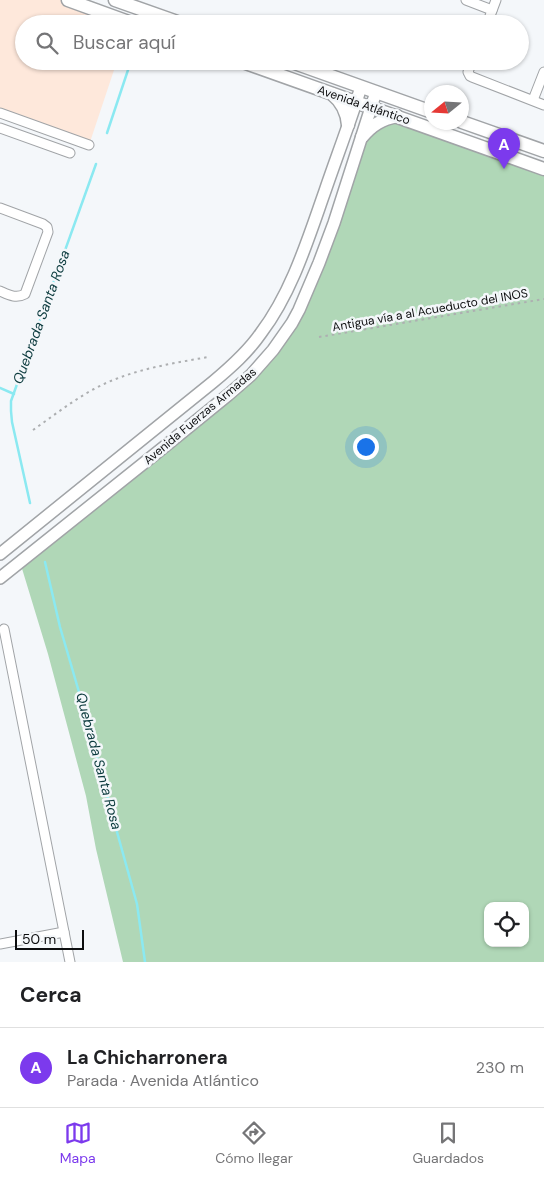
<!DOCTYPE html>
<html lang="es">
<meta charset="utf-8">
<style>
body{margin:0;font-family:"DM Sans",sans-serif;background:#f2f2f2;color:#202124}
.controls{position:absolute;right:15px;bottom:15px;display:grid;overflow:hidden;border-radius:10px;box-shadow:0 1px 4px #0004}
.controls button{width:45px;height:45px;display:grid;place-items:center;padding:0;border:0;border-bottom:1px solid #e0e0e0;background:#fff;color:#202124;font:25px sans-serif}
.compass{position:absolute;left:424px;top:85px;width:45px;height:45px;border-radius:50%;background:#fff;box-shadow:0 1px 4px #0004;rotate:252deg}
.scale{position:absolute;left:15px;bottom:12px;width:69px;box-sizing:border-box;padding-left:5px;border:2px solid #0d0e0f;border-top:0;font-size:14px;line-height:18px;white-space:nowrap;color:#0d0e0f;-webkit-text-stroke:4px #f4f7fa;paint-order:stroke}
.you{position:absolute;left:365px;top:446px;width:18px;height:18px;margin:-12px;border:4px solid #fff;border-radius:50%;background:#1a73e8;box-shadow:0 0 0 8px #1a73e833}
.badge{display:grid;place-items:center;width:32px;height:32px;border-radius:50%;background:#7c3aed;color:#fff;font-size:16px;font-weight:700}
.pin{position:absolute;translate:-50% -41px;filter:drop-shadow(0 1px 2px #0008)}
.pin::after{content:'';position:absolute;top:26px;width:18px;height:15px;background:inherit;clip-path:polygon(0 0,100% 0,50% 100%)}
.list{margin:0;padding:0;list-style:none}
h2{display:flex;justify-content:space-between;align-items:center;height:65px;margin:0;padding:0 20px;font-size:21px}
h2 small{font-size:16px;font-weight:400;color:#757577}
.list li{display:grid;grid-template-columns:32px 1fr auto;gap:15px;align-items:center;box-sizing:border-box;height:80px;padding:0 20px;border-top:1px solid #e0e0e0}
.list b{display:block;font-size:19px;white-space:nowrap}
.list p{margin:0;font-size:16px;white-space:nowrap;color:#757577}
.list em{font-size:16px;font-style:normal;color:#757577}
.icon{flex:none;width:28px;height:28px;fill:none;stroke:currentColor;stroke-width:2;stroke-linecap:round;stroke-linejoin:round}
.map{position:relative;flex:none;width:544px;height:962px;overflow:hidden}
.search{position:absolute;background:#fff;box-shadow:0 1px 4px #0004;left:15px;right:15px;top:15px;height:55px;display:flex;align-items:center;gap:12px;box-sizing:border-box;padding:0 18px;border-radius:28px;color:#757577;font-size:19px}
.sheet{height:145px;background:#fff}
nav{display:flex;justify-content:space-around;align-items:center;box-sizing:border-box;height:70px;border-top:1px solid #e0e0e0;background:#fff;font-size:14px;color:#757577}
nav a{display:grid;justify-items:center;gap:2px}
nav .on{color:#7c3aed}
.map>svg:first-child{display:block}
.commercial{fill:#fee8db}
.green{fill:#b0d7b7;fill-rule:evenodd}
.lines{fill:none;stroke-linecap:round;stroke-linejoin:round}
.stream{stroke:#8be9f1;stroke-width:2.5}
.minor-casing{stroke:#a1a4a7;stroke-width:11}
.tertiary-casing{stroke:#a1a4a7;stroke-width:14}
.secondary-casing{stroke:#a1a4a7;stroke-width:15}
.path{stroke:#adafb1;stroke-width:2;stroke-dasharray:2.5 4;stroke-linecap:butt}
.minor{stroke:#fff;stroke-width:9}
.tertiary{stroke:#fff;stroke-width:11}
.secondary{stroke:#fff;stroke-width:12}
.labels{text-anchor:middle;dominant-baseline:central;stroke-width:5;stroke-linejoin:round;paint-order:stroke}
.street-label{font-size:12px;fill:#0d0e0f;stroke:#f4f7fa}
.water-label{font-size:14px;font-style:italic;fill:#0b3a3d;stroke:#f4f7fa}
</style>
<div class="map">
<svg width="544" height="962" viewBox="0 0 544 962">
<rect width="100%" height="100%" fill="#f4f7fa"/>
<path class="commercial" d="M0,0H68L129,24H24V61H117L89,145L0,113Z"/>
<path class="green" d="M387,118L544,169V962H123L96,849L86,796L48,654L20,562L228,395L292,323L362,137ZM488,906H525V943H488Z"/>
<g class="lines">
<g class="stream">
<path d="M107,133L131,61"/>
<path d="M0,388L14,394"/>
<path d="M30,503L12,422L11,411V401L96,164"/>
<path d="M45,562L60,627L86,716L117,832L137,904L145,962"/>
</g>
<defs>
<g id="minor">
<path d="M466,0L492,10"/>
<path d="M487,24L496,0"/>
<path d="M472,61L468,72L470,76L472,77L544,105"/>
<path d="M533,100L544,72"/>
<path d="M0,113L89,145"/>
<path d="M0,128L70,153"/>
<path d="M0,208L43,224L47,227L48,232L25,294C16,299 9,295 0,291"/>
<path d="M4,629L70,962"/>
<path d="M0,944L64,932"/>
</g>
<g id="tertiary">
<path d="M0,554L213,382C231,367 248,352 261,333C292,292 308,239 325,191C337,156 350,122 361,87"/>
<path d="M0,578L169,443L228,395L251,375L273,350L292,323L299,310L319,263L334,223L376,92"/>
</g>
<g id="secondary">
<path d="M68,0L134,24"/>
<path d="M115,0L183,24"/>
<path d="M240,61L544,169"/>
<path d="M289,61L432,112"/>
<path d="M332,94C342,102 347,112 348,125"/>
<path d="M462,122L544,151"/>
<path d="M362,137C372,125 382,119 397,116"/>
</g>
</defs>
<use href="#minor" class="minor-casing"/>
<use href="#tertiary" class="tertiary-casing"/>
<use href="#secondary" class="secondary-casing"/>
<g class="path">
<path d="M319,337L544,299"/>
<path d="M33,430C53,416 72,401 94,389C129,370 169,364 208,357"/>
</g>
<use href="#minor" class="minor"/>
<use href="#tertiary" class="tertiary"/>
<use href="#secondary" class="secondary"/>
</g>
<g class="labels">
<g class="street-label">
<text transform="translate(364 105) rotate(19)">Avenida Atlántico</text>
<text transform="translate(430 310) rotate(-10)">Antigua vía a al Acueducto del INOS</text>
<text transform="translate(200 416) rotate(-40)">Avenida Fuerzas Armadas</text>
</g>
<g class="water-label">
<text transform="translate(41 317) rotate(-70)">Quebrada Santa Rosa</text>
<text transform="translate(99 761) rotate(75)">Quebrada Santa Rosa</text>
</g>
</g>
</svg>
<div class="controls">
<button><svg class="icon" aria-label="locate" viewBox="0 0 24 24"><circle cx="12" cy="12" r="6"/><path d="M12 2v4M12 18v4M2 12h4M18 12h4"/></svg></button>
</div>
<svg class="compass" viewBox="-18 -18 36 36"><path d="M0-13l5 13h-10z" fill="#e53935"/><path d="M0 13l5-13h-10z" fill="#757577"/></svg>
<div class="scale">50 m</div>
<div class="you"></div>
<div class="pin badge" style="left:504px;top:169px">A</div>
<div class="search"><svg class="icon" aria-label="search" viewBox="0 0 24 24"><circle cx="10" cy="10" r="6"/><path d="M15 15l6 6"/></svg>Buscar aquí</div>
</div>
<section class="sheet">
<h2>Cerca<small></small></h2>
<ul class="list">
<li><span class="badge">A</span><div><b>La Chicharronera</b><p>Parada · Avenida Atlántico</p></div><em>230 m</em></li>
</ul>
</section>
<nav>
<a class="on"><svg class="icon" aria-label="map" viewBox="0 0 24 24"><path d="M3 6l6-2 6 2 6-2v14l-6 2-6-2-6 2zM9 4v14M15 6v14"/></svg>Mapa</a>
<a><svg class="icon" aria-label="directions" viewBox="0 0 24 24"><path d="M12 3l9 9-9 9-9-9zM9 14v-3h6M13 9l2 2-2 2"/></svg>Cómo llegar</a>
<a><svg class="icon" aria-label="saved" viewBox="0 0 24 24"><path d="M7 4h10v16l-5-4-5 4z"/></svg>Guardados</a>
</nav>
